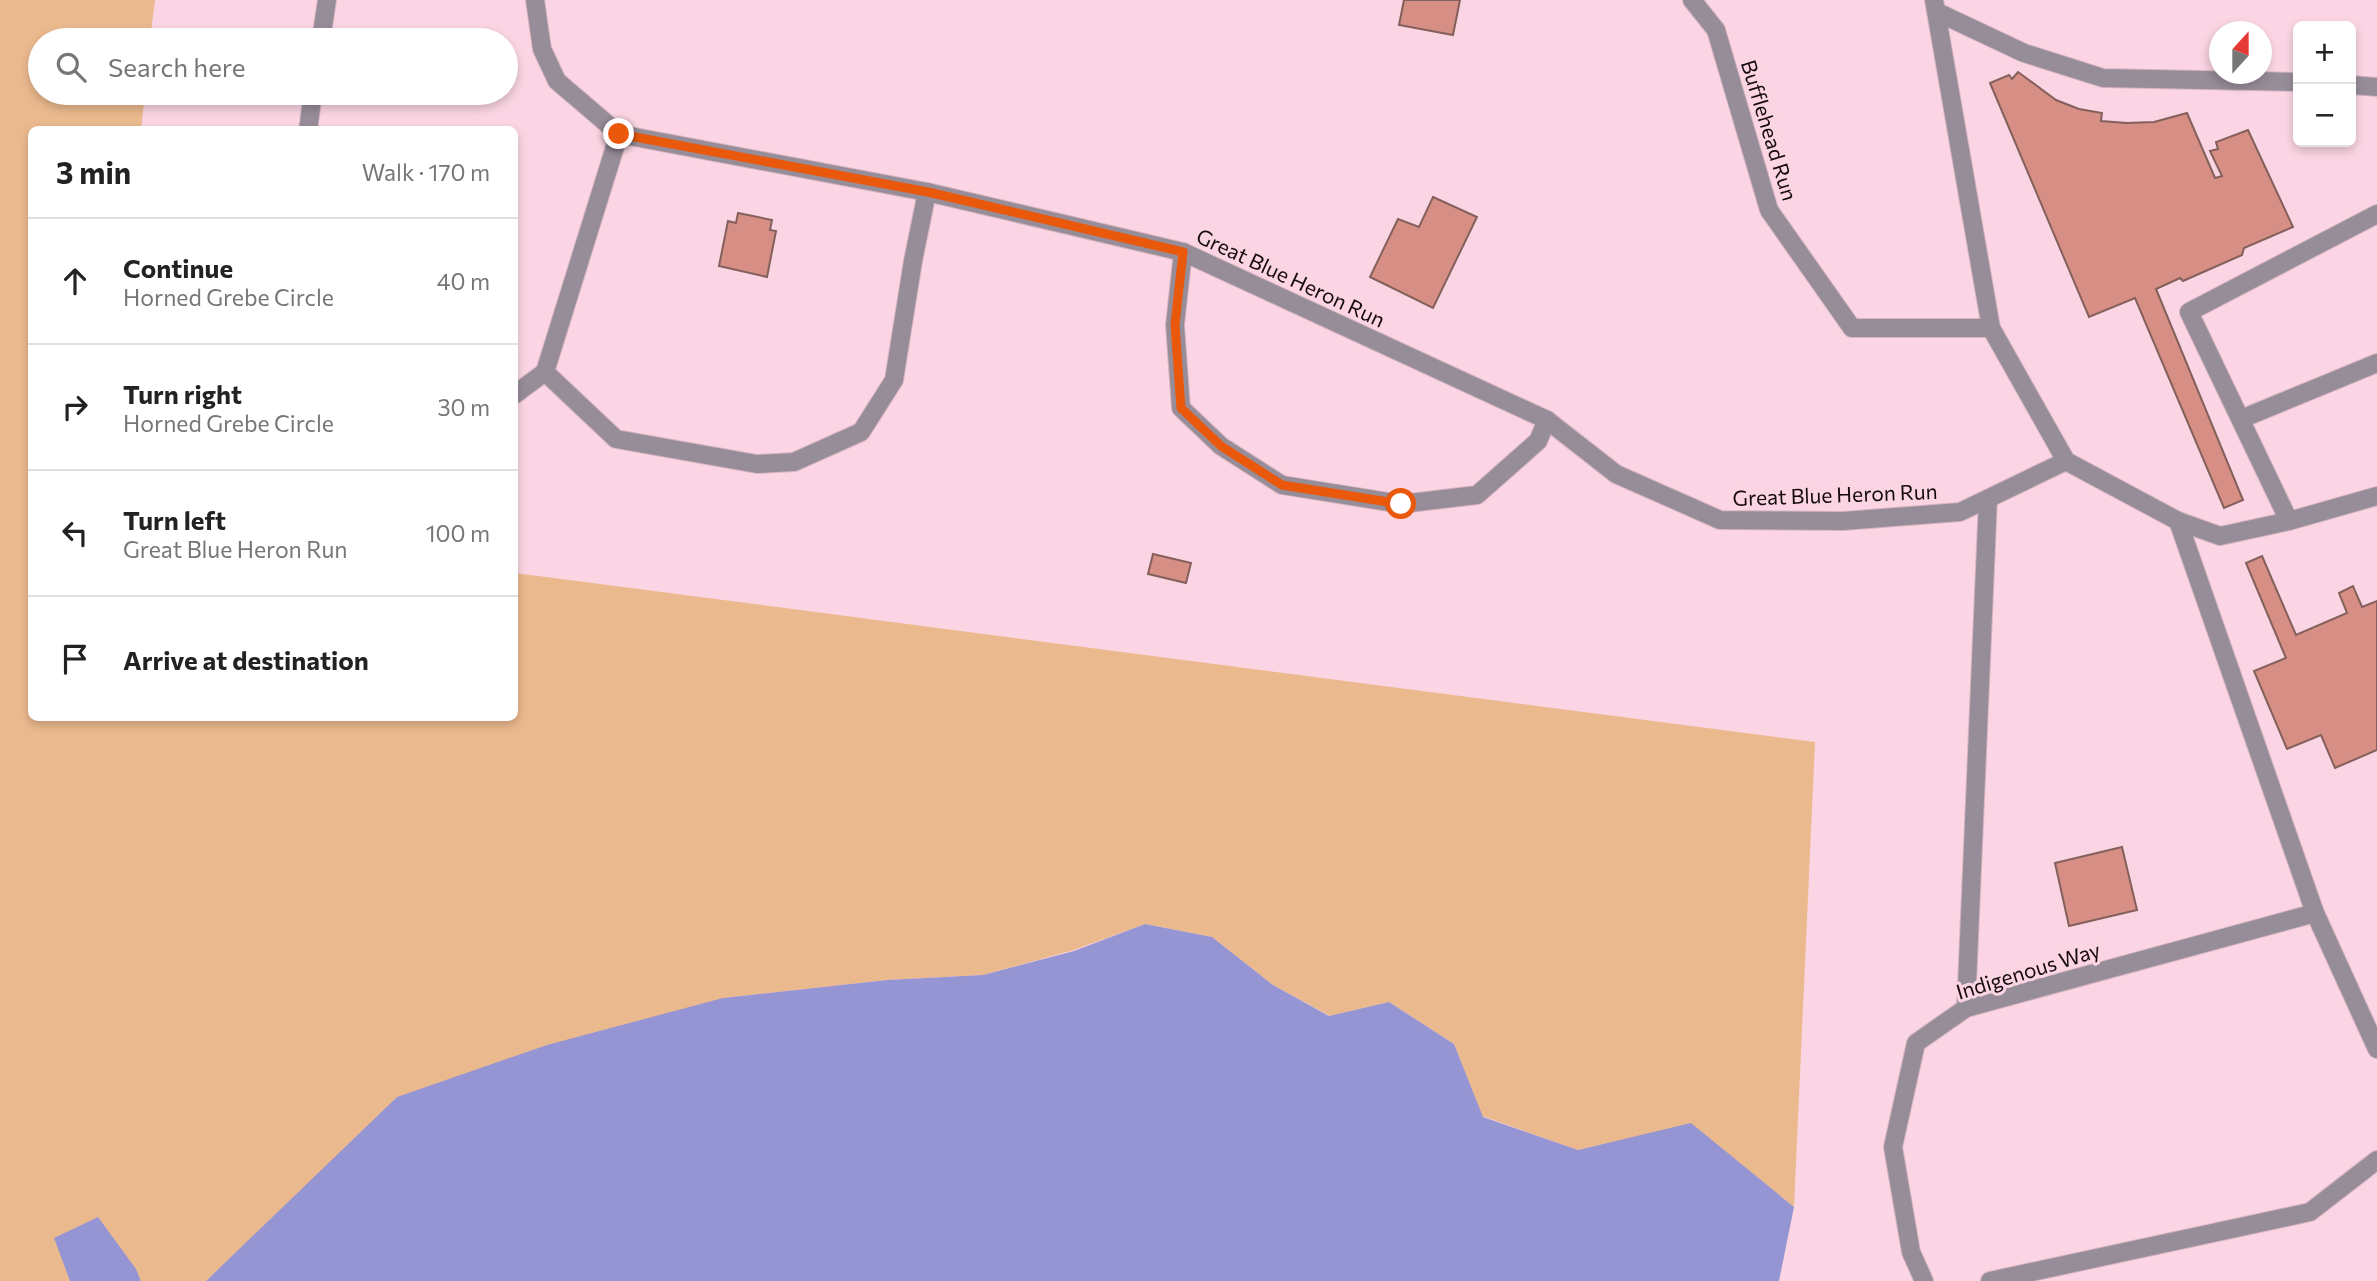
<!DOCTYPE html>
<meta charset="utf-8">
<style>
body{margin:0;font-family:Commissioner,sans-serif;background:#f2f2f2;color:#222}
.controls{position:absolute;right:21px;top:21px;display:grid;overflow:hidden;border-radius:10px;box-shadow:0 4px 10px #0003}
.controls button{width:63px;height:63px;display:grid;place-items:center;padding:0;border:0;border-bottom:2px solid #e0e0e0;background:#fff;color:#222;font:35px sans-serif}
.compass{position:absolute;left:2209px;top:21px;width:63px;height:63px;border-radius:50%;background:#fff;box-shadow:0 4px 10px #0003;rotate:21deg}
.stop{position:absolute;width:21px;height:21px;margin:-16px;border:5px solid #ea580c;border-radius:50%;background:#fff}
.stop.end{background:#ea580c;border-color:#fff;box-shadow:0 2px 7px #0008}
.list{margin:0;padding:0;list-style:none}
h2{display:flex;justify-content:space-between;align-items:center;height:91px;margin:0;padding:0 28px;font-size:30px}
h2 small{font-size:23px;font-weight:400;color:#767676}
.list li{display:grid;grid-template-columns:46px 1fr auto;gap:21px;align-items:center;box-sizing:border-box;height:126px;padding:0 28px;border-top:2px solid #e0e0e0}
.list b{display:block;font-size:26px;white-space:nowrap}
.list p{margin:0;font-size:23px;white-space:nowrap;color:#767676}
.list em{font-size:23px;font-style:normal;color:#767676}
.icon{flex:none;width:38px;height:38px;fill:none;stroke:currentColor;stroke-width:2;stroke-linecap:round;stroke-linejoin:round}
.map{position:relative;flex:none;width:2377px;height:1281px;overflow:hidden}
.search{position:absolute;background:#fff;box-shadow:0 4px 10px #0003;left:28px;top:28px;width:490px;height:77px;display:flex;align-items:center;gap:18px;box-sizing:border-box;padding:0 24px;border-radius:38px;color:#767676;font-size:26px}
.panel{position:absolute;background:#fff;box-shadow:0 4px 10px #0003;left:28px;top:126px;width:490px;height:595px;border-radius:10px}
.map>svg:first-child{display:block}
.green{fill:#ebb98e}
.water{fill:#9695d3}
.building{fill:#d78f85;stroke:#83605b;stroke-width:2}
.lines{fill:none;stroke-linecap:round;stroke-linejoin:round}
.lane-casing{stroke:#d6b5c1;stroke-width:20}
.lane{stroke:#978d99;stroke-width:18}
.route{stroke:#ea580c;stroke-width:9}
.labels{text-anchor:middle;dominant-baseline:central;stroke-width:6;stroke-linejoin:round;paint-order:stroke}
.street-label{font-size:21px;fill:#160a0f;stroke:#fbd5e3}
</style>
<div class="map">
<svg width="2377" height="1281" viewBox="0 0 2377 1281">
<rect width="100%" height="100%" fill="#fbd5e3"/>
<path class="green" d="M0,0H155L150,40H40V93H145L141,129L32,130V718H514L515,573L1815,742L1794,1207L1691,1124L1578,1150L1482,1116L1454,1044L1389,1002L1330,1016L1273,985L1212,937L1145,924L1074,950L983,975L887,980L723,998L287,1204L206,1281H141L136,1269L55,1238L70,1281H0Z"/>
<g class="water">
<path d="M1145,924L1212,937L1273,985L1329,1016L1389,1002L1454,1044L1483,1117L1578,1150L1691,1123L1794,1207L1779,1281H206L397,1097L547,1045L723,998L887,980L983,975L1074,951Z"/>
<path d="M98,1217L136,1269L141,1281H70L54,1238Z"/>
</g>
<g class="building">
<path d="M1404,0H1460L1453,35L1399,25Z"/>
<path d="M2018,72L2056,100L2079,109L2102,113L2101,121L2127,123L2154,122L2187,113L2215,178L2222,176L2210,151L2218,149L2216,142L2248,130L2293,227L2244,248L2242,255L2183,281L2180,278L2156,289L2243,500L2224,508L2135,298L2089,317L1990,83L2009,75L2012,79Z"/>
<path d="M1433,197L1477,217L1433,308L1370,277L1398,219L1419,227Z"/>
<path d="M738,213L772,220L770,230L776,231L767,277L719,266L728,221L736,223Z"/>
<path d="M1153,554L1191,563L1186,583L1148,574Z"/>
<path d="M2262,556L2296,635L2347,613L2339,593L2353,586L2362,607L2377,601V750L2335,768L2321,735L2287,749L2254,671L2286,658L2246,563Z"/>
<path d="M2122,847L2137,910L2069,926L2055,863Z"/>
</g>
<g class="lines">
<defs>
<g id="lane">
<path d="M535,0L542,49L557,81L619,134L927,192L1183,252L1547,420L1616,474L1720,520L1843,521L1960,512L2066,461"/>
<path d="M1692,0L1716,30L1769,210L1852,328H1991"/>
<path d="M1934,0L1991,328L2066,461L2178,521L2220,536L2289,521L2377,496"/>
<path d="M1937,12L2024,53L2103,78L2298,82"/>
<path d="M321,40L327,0"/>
<path d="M2351,85L2377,87"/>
<path d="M308,130L313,93"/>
<path d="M1183,252L1175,325L1181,408L1221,446L1282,485L1401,504L1477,495L1538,441L1547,420"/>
<path d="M545,372L616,439L757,464L794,462L861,432L894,380L913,261L927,192"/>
<path d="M545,372L619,134"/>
<path d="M514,395L545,372"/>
<path d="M2241,419L2377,363"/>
<path d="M2178,521L2315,913L2377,1049"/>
<path d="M2289,521L2189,312L2377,214"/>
<path d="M1966,1008L1988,499"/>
<path d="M1924,1281L1911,1252L1893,1147L1916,1043L1966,1008L2315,913"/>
<path d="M1990,1281L2310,1212L2377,1160"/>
</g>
</defs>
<use href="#lane" class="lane-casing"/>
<use href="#lane" class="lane"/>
</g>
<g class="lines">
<path class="route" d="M619,134L928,192L1183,252L1175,325L1181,408L1221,446L1282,485L1401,504"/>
</g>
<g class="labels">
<g class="street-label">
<text transform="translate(1770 130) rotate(73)">Bufflehead Run</text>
<text transform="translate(1291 277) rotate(25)">Great Blue Heron Run</text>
<text transform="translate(1835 494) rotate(-2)">Great Blue Heron Run</text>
<text transform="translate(2028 970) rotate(-17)">Indigenous Way</text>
</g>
</g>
</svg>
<div class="controls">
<button>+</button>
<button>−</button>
</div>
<svg class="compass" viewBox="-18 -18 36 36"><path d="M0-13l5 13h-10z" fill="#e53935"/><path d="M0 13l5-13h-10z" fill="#767676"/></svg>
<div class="stop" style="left:1401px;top:504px"></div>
<div class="stop end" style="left:619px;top:134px"></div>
<div class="search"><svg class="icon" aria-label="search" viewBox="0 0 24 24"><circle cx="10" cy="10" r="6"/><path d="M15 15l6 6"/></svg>Search here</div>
<section class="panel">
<h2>3 min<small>Walk · 170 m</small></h2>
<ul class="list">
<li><svg class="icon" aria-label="ahead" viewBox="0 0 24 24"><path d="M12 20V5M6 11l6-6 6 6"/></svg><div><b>Continue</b><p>Horned Grebe Circle</p></div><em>40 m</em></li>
<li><svg class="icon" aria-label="right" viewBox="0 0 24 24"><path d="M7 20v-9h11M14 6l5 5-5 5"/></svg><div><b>Turn right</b><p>Horned Grebe Circle</p></div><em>30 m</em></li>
<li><svg class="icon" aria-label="left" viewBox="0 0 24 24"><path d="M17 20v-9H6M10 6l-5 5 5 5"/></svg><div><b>Turn left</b><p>Great Blue Heron Run</p></div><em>100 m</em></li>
<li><svg class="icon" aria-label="arrive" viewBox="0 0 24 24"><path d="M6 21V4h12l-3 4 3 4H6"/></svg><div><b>Arrive at destination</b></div></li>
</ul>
</section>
</div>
